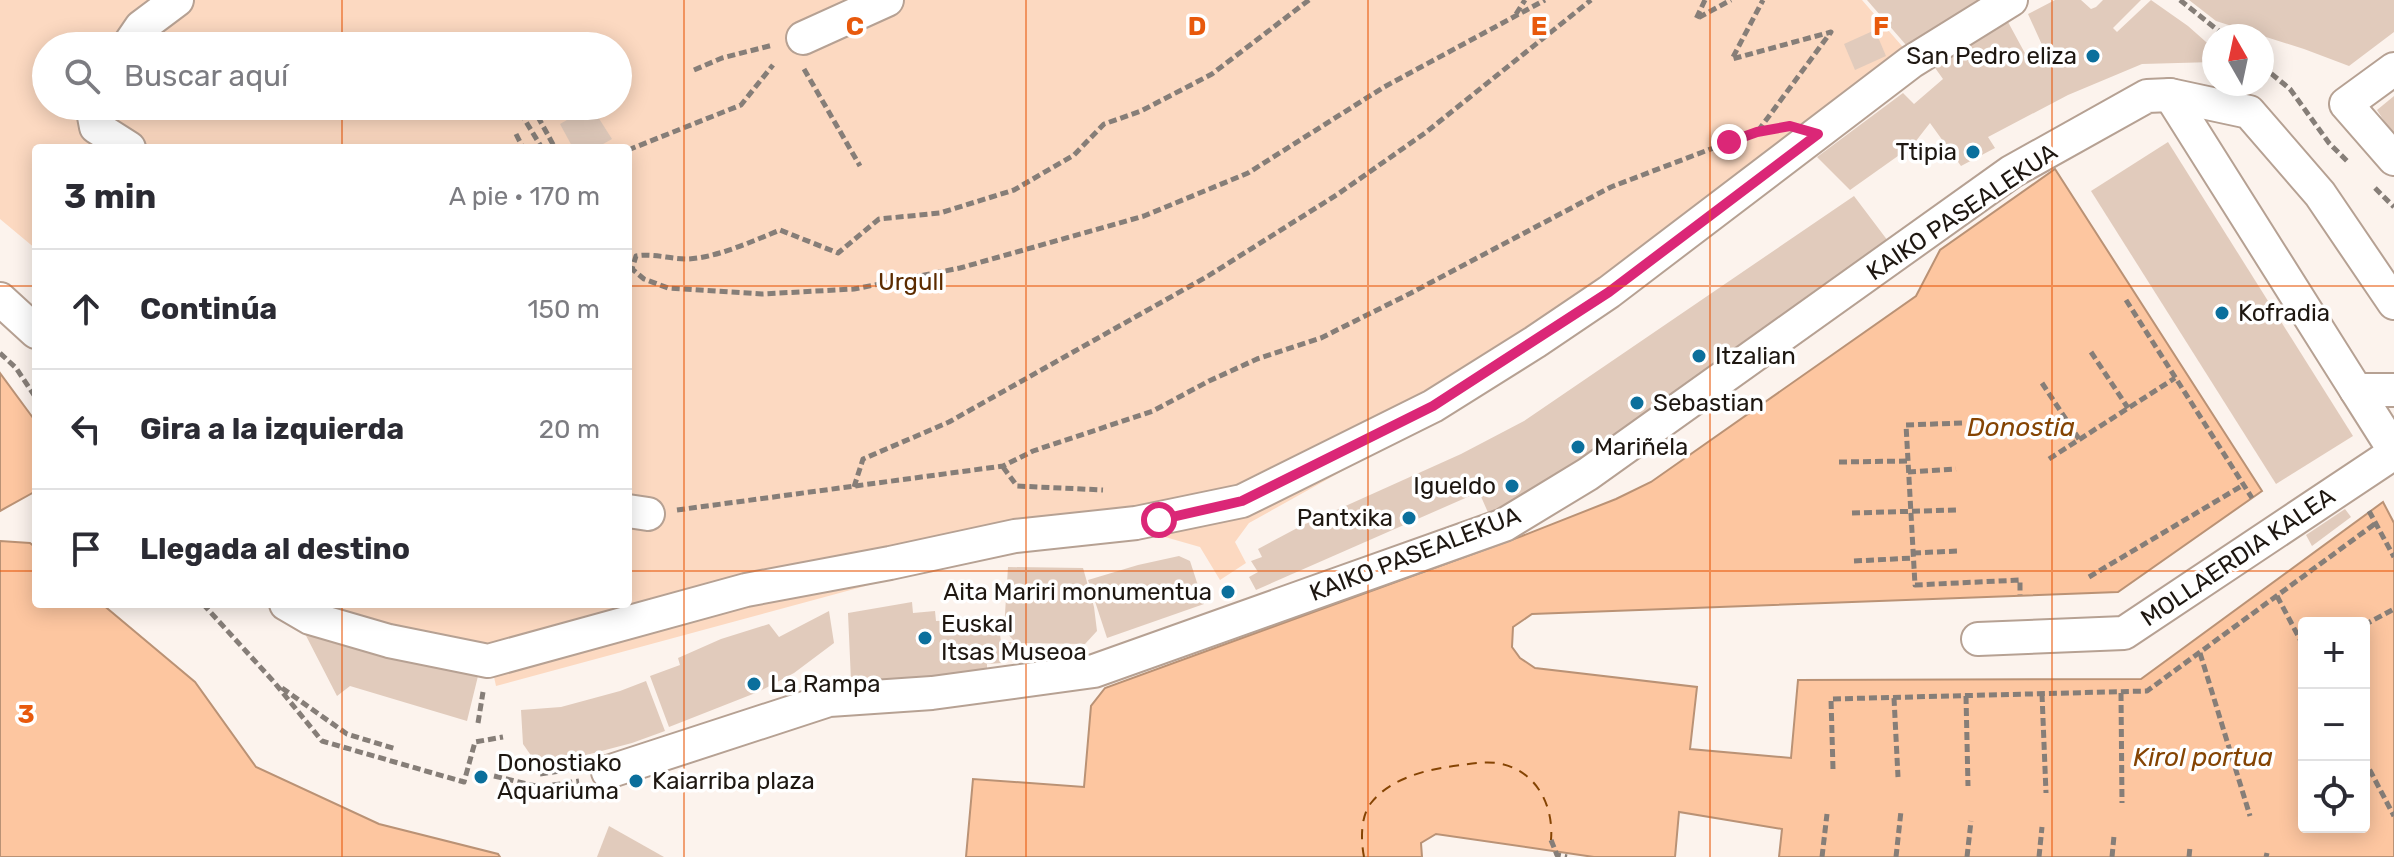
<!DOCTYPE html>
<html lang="es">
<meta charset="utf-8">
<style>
body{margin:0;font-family:Rubik,sans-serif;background:#f7f7f7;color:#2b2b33}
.controls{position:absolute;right:24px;bottom:24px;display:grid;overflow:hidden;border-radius:8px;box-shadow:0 4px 20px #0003}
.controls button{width:72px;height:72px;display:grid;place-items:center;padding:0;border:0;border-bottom:2px solid #e1e1e2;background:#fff;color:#2b2b33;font:40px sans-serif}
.compass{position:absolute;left:2202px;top:24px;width:72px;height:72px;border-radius:50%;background:#fff;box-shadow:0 4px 20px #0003;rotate:351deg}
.stop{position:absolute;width:24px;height:24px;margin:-18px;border:6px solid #db2777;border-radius:50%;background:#fff}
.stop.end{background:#db2777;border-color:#fff;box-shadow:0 2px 8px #0008}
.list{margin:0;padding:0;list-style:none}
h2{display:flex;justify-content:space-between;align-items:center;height:104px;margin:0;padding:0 32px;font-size:34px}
h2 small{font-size:26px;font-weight:400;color:#7c7c81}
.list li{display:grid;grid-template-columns:52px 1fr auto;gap:24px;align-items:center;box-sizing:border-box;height:120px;padding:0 32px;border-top:2px solid #e1e1e2}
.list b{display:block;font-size:30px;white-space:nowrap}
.list em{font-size:26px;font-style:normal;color:#7c7c81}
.icon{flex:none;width:44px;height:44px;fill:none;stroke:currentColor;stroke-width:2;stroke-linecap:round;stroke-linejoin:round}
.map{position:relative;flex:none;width:2394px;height:857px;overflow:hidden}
.search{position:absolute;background:#fff;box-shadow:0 4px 20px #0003;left:32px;top:32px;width:600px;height:88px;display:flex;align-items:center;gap:20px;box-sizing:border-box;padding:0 28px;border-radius:44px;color:#7c7c81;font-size:30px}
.panel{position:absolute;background:#fff;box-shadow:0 4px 20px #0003;left:32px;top:144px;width:600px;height:464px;border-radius:8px}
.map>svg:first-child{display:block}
.green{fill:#fcd9c1;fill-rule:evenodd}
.water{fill:#fdc6a0;stroke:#ba9275;stroke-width:2;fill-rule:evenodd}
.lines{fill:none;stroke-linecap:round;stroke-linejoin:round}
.ferry{stroke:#854403;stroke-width:2;stroke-dasharray:10 8;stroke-linecap:butt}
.building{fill:#e1cbbc}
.street-casing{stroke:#b6a193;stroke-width:36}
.path{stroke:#867e78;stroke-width:5;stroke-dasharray:8 4;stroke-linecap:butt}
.street{stroke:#fff;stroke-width:32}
.route{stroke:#db2777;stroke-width:10}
.grid{fill:none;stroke:#e8590c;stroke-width:2;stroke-opacity:0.55}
.poi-dot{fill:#0b6f9c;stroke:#fff;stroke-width:3}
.labels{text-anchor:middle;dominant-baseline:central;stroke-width:7;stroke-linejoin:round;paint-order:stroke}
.poi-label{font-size:24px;fill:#1e1711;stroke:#fff;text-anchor:start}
.street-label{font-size:24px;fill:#1e1711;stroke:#fff}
.park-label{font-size:24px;fill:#5c2c00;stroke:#fff}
.water-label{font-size:26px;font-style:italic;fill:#854403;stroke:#fff}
.grid-label{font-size:26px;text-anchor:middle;font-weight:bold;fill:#e8590c;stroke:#fff;stroke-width:7;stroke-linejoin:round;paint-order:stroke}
</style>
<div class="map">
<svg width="2394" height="857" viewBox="0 0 2394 857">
<rect width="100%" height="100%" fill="#fcf3ed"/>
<path class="green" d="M0,0H1862L1921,68L1423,426L1249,523L1235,542L1246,563L1220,580L1200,547L1158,535L1002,549L496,686L489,654L329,609L325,604H628V148H36V249L0,219ZM46,46H618V106H46Z"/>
<g class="water">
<path d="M2055,169L2262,491L2118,592L1532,614L1513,627L1512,647L1520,658L1535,668L1697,687L1690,749L1791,758L1798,680L2141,679L2383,502L2394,523V857H1779L1782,829L1679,812L1675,857H1594L1436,834L1421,843L1422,857H966L973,779L1084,787L1091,706L1105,688L1522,536L1616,499L1651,482L1916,296L1940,250ZM2304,623H2364V827H2304Z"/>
<path d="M0,373L36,422V491L0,511Z"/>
<path d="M0,541L30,543L36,548V604H102L195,682L256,767L379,824L498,854L500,857H0Z"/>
</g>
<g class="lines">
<path class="ferry" d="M1364,857C1361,841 1360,817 1371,803C1388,781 1420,771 1447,767C1464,765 1480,761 1497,763C1535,769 1554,804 1551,840"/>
</g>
<g class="building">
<path d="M1867,0H2003L1913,53Z"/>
<path d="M2055,0H2081L2091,9L2096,7L2103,0H2141L2113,28L2117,32L2151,0L2188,26L2214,49V62L2142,64L2068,95L1988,137L1995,148L1961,166L1930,123L1912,146L1850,190L1817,157L1903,93L1914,104L1943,79L1933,65L2008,22L2027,57L2043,47L2028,14Z"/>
<path d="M2189,0H2394V32L2349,66L2304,49L2216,21Z"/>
<path d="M1875,30L1886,56L1855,70L1844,44Z"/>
<path d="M2394,96V136L2377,110Z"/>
<path d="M591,106L612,139L596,148H573L560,124Z"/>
<path d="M2168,142L2353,436L2276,484L2091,191Z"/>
<path d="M1854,196L1888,241L1559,476L1490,517L1479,492L1256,590L1249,577L1258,572L1251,561L1262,557L1258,549L1301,526L1461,454L1524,421Z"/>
<path d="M2345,509L2351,517L2312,546L2306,535Z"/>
<path d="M1179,556L1190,561L1204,604L1107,638L1088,580L1138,565Z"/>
<path d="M1008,567L1083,568L1094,607L1097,631L1085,644L1016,643L1004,630Z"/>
<path d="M912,602L913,613L935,611L936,621L985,619V635L1000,634L1001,642H1012V655L1002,656V663L987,664V674L851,681L848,613Z"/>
<path d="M829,611L834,643L794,673L758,692L669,727L650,676L680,665L678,658L721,639L769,624L779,637Z"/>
<path d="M299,622L478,676L467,721L350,686L337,696Z"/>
<path d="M646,681L665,731L632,743L533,769L530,754L523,744L521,710L561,707L620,691Z"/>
<path d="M609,826L664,857H597Z"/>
</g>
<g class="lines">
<defs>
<g id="street">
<path d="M803,38L887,0"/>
<path d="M128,46L141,27L177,0"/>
<path d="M2394,69L2346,104L2394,159"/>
<path d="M2170,95L2356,390H2394"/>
<path d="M92,106L96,127L129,148"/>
<path d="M0,299L36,332"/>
<path d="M2356,390L2394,450"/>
<path d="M628,511L648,514"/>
<path d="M286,604L310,618L389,641L488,661L746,590L890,563L1015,536L1136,523L1242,501L1433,406L1535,342L1609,292L1911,62L2011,0"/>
<path d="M1978,639L2124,633L2394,453"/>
<path d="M608,772L829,700L932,693L1094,671L1504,525L1588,474L2011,172L2147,96L2170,95L2249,112L2320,194L2394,303"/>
</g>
</defs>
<use href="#street" class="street-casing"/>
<g class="path">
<path d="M1309,0L1212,74L1141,111L1104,124L1074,155L1014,190L940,213L879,219L838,253L780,230C753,241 716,258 687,259C669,259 654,253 636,256L632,269L644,279L668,288L762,294L854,289L960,268L1144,216L1248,173L1384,87L1545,0"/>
<path d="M1705,0L1696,19L1731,0"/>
<path d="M2180,0L2225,36"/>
<path d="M1516,14L1525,0"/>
<path d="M2262,66L2290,89L2329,143L2348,162"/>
<path d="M804,69L860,166"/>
<path d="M694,70L722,58L773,45"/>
<path d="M530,106L520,112L542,148"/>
<path d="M532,106L555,148"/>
<path d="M1758,131L1831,32L1732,59L1763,0"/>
<path d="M516,134L523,148"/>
<path d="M596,148H597"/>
<path d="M628,150L741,105L773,65"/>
<path d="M2375,188L2394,207"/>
<path d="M2126,300L2252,498"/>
<path d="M2091,352L2128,408"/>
<path d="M0,353L16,368L36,398"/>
<path d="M2042,383L2079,439"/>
<path d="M1962,423L1906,425L1915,585L2020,580V595"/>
<path d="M2049,459L2175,378"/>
<path d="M1839,462L1908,461"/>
<path d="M1003,467L1017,486L1103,490"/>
<path d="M1908,472L1956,469"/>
<path d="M854,487L863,459L949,422L1208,276L1338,194L1425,133L1591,0"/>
<path d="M677,510L1003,466L1033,451L1153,411L1209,381L1257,359L1321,338L1411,293L1611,187L1729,142L1763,131"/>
<path d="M2369,511L2394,557"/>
<path d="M1852,513L1956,510"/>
<path d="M1913,553L1958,551"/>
<path d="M1854,561L1913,558"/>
<path d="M2089,577L2245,484"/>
<path d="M2277,596L2304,647"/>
<path d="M203,604L274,682L322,741L464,782L475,742L503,737"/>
<path d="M2364,625L2394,609"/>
<path d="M2200,653L2250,816"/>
<path d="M282,688L347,734L396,749"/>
<path d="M2121,693L2122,803"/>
<path d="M2042,694L2046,793"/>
<path d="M1966,696L1968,786"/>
<path d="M1894,698L1898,777"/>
<path d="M478,723L483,692"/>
<path d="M2364,759L2394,816"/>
<path d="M1833,769L1831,699L2147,691L2376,523"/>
<path d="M540,774L579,768"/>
<path d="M494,776L540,787L579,781"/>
<path d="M1551,840L1557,855L1567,857"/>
<path d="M1822,857L1827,814"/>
<path d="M1896,857L1901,811"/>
<path d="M1967,857L1971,821"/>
<path d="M2039,857L2042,827"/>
<path d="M2112,857L2114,836"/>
<path d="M2189,857L2190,847"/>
<path d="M2266,857L2267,853"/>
</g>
<use href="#street" class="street"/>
</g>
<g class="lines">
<path class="route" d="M1159,520L1242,501L1433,406L1609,292L1818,134L1790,126L1757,132L1729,142"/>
</g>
<path class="grid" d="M342,0V46M684,0V857M1026,0V857M1368,0V857M1710,0V857M2052,0V857M342,106V148M0,286H36M628,286H2394M0,571H36M628,571H2394M342,604V857"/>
<g class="poi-dot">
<circle cx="2093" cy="56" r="8"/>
<circle cx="1973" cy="152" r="8"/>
<circle cx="2222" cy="313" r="8"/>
<circle cx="1699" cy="356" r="8"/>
<circle cx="1637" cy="403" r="8"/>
<circle cx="1578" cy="447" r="8"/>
<circle cx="1512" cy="486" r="8"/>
<circle cx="1409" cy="518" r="8"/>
<circle cx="1228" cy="592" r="8"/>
<circle cx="925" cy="638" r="8"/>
<circle cx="754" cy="684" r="8"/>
<circle cx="481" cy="777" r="8"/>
<circle cx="636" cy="781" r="8"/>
</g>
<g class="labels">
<g class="poi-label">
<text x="2077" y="56" text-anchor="end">San Pedro eliza</text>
<text x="1957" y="152" text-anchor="end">Ttipia</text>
<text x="2238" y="313">Kofradia</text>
<text x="1715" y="356">Itzalian</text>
<text x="1653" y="403">Sebastian</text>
<text x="1594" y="447">Mariñela</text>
<text x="1496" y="486" text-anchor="end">Igueldo</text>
<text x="1393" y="518" text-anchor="end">Pantxika</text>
<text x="1212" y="592" text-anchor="end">Aita Mariri monumentua</text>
<text x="941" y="624">Euskal<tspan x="941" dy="28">Itsas Museoa</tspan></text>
<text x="770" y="684">La Rampa</text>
<text x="497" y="763">Donostiako<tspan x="497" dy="28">Aquariuma</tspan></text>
<text x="652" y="781">Kaiarriba plaza</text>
</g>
<g class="street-label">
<text transform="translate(1962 212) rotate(-34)">KAIKO PASEALEKUA</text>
<text transform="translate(1415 554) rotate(-21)">KAIKO PASEALEKUA</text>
<text transform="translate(2238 557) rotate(-34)">MOLLAERDIA KALEA</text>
</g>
<g class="park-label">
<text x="911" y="282">Urgull</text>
</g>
<g class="water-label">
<text x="2021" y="427">Donostia</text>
<text x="2203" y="757">Kirol portua</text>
</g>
</g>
<g class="grid-label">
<text x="855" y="35">C</text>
<text x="1197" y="35">D</text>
<text x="1539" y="35">E</text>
<text x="1881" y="35">F</text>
<text x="26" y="723">3</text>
</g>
</svg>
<div class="controls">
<button>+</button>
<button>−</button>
<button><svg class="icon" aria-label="locate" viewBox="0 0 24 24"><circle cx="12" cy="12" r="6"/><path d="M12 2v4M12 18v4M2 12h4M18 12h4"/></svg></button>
</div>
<svg class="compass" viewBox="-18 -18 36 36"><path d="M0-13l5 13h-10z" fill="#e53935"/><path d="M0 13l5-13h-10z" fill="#7c7c81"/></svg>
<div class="stop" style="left:1159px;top:520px"></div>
<div class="stop end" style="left:1729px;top:142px"></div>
<div class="search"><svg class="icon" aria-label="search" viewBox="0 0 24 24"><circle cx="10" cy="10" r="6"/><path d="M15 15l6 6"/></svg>Buscar aquí</div>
<section class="panel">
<h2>3 min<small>A pie · 170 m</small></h2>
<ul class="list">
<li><svg class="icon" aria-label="ahead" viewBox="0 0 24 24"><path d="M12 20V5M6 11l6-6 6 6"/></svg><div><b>Continúa</b></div><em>150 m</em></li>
<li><svg class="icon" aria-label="left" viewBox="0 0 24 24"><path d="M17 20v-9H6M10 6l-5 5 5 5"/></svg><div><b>Gira a la izquierda</b></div><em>20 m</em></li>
<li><svg class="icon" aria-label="arrive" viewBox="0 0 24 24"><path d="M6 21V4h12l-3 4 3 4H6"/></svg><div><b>Llegada al destino</b></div></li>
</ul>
</section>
</div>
